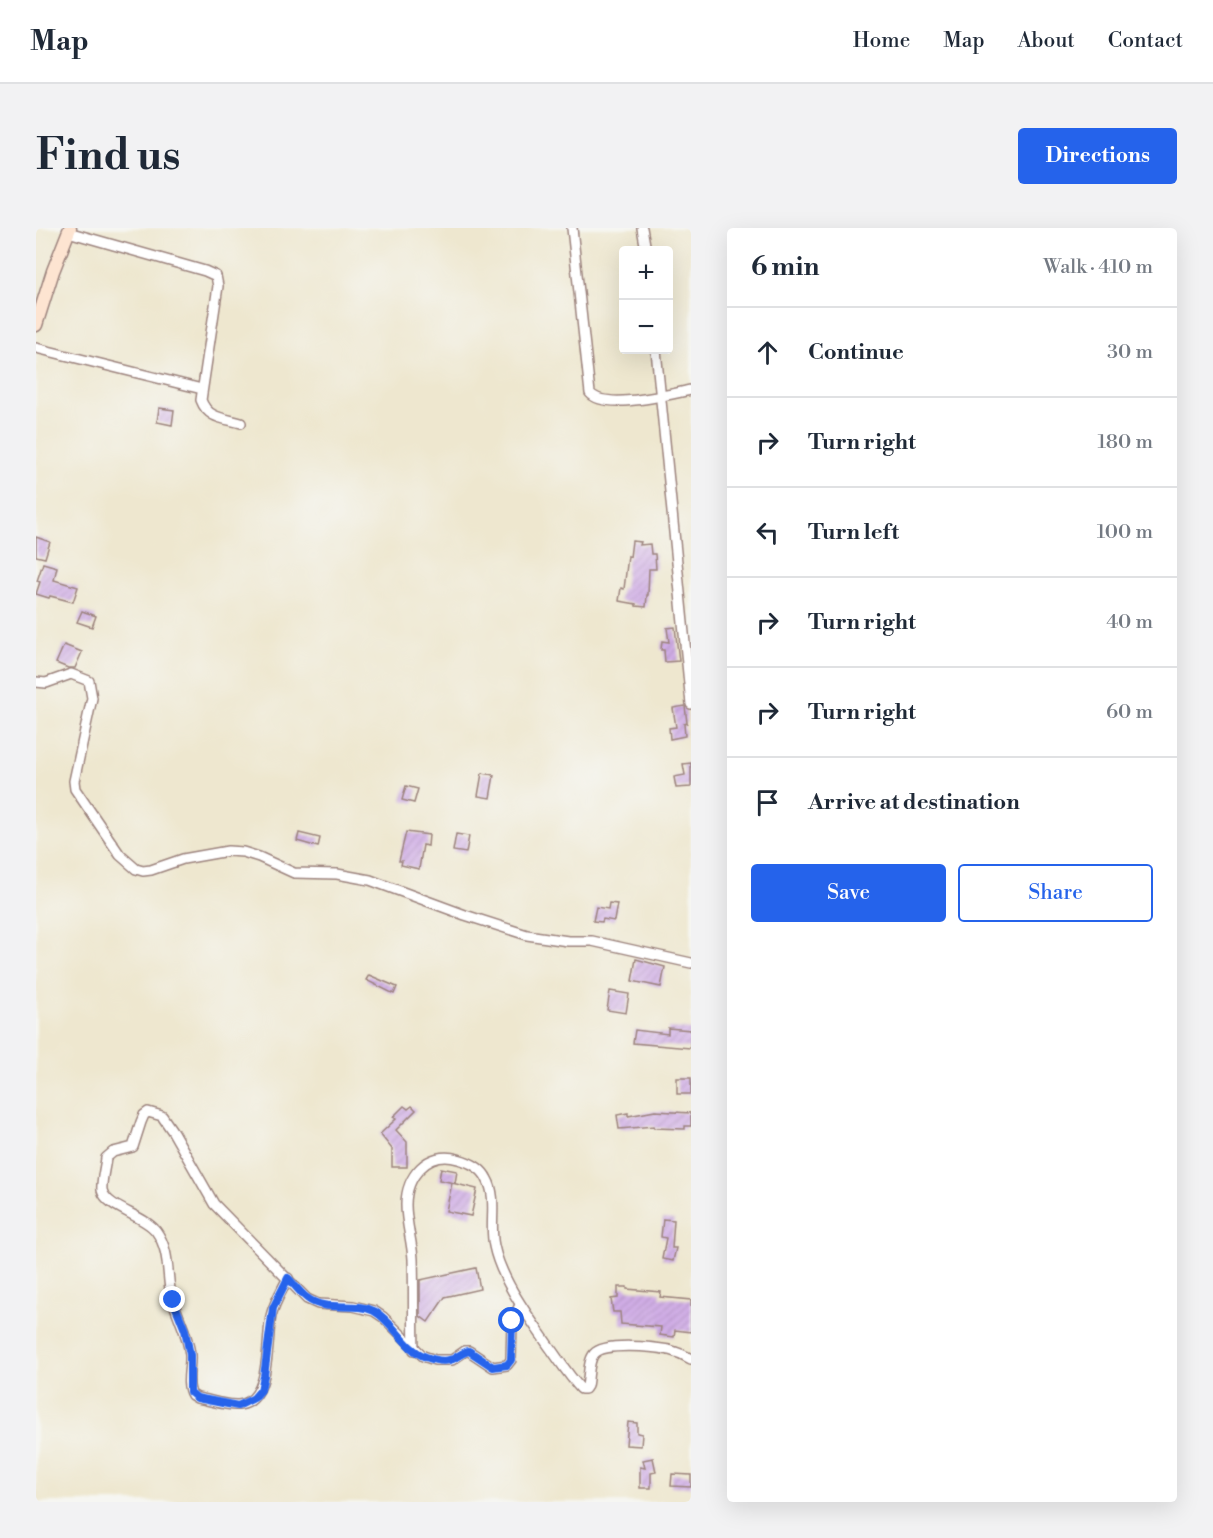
<!DOCTYPE html>
<meta charset="utf-8">
<style>
body{margin:0;font-family:"Libre Bodoni",serif;background:#f2f2f3;color:#1f2937}
.controls{position:absolute;right:18px;top:18px;display:grid;overflow:hidden;border-radius:6px;box-shadow:0 6px 24px #0002}
.controls button{width:54px;height:54px;display:grid;place-items:center;padding:0;border:0;border-bottom:2px solid #e0e1e3;background:#fff;color:#1f2937;font:30px sans-serif}
.stop{position:absolute;width:18px;height:18px;margin:-14px;border:4px solid #2563eb;border-radius:50%;background:#fff}
.stop.end{background:#2563eb;border-color:#fff;box-shadow:0 2px 6px #0008}
.list{margin:0;padding:0;list-style:none}
h2{display:flex;justify-content:space-between;align-items:center;height:78px;margin:0;padding:0 24px;font-size:26px}
h2 small{font-size:20px;font-weight:400;color:#747a83}
.list li{display:grid;grid-template-columns:39px 1fr auto;gap:18px;align-items:center;box-sizing:border-box;height:90px;padding:0 24px;border-top:2px solid #e0e1e3}
.list b{display:block;font-size:22px;white-space:nowrap}
.list em{font-size:20px;font-style:normal;color:#747a83}
.actions{display:flex;gap:12px;padding:18px 24px}
.actions a{flex:1;padding:14px 0;border:2px solid #2563eb;border-radius:6px;text-align:center;font-size:21px;color:#2563eb}
.actions .main{background:#2563eb;color:#fff}
.icon{flex:none;width:33px;height:33px;fill:none;stroke:currentColor;stroke-width:2;stroke-linecap:round;stroke-linejoin:round}
.map{position:relative;flex:none;width:655px;height:1274px;overflow:hidden;border-radius:6px}
header{display:flex;align-items:center;gap:36px;box-sizing:border-box;height:84px;padding:0 30px;background:#fff;border-bottom:2px solid #e0e1e3}
header strong{font-size:28px}
nav{display:flex;gap:33px;margin-inline-start:auto;font-size:21px}
.intro{display:flex;align-items:center;justify-content:space-between;box-sizing:border-box;height:144px;padding:0 36px}
h1{margin:0;font-size:42px}
.button{padding:15px 27px;border-radius:6px;background:#2563eb;color:#fff;font-size:21px;font-weight:700}
main{display:flex;gap:36px;padding:0 36px}
aside{flex:1;background:#fff;border-radius:6px;box-shadow:0 6px 24px #0002}
.map>svg:first-child{display:block}
.building{fill:url(#building-hatch)}
.lines{fill:none;stroke-linecap:round;stroke-linejoin:round}
.street-casing{stroke:#9c837d;stroke-width:12}
.secondary-casing{stroke:#9c837d;stroke-width:15}
.street{stroke:#fff;stroke-width:9}
.secondary{stroke:#fde4d1;stroke-width:12}
.route{stroke:#2563eb;stroke-width:8}
</style>
<header>
<strong>Map</strong>
<nav><a>Home</a><a>Map</a><a>About</a><a>Contact</a></nav>
</header>
<div class="intro"><h1>Find us</h1><a class="button">Directions</a></div>
<main>
<div class="map">
<svg width="655" height="1274" viewBox="0 0 655 1274">
<defs>
<pattern id="building-hatch" width="6" height="6" patternUnits="userSpaceOnUse" patternTransform="scale(1.5)"><rect width="6" height="6" fill="#d0ade6"/><path d="M-1 1l2-2M0 6l6-6M5 7l2-2" fill="none" stroke="#b494c5"/></pattern>
</defs>
<rect width="100%" height="100%" fill="#f6f6f2"/>
<filter id="ink" filterUnits="userSpaceOnUse"><feTurbulence type="fractalNoise" baseFrequency=".0167" numOctaves="2"/><feDisplacementMap in="SourceGraphic" scale="12" xChannelSelector="R" yChannelSelector="G"/><feConvolveMatrix kernelMatrix="1 2 1 2 8 2 1 2 1" color-interpolation-filters="sRGB"/></filter>
<filter id="wash" filterUnits="userSpaceOnUse"><feTurbulence type="fractalNoise" baseFrequency=".008" numOctaves="4" result="noise"/><feDisplacementMap in="SourceGraphic" scale="24" xChannelSelector="R" yChannelSelector="G"/><feGaussianBlur stdDeviation="1.35" result="paint"/><feColorMatrix in="noise" values="0 0 0 0 0 0 0 0 0 0 0 0 0 0 0 0 0 1.4 0 .05"/><feComposite in="paint" operator="in"/></filter>
<g filter="url(#wash)">
<rect width="100%" height="100%" fill="#eee7cf"/>
<g id="blocks">
<g class="building">
<path d="M123,180L138,182L136,197L121,194Z"/>
<path d="M0,309L14,314L9,330L0,328Z"/>
<path d="M596,313L605,314L604,317L614,316L615,326H619L620,341H613L612,367H611L610,379L600,378V376L583,373L585,360L588,361L592,328L594,329Z"/>
<path d="M7,335L21,339L18,352L42,359L37,374L14,368L13,370L0,366L4,354L1,353Z"/>
<path d="M46,383L60,388L56,399L41,394Z"/>
<path d="M639,399L643,433L629,434L628,422H625L626,413L633,414L631,400Z"/>
<path d="M28,417L46,424L39,440H32L20,435Z"/>
<path d="M649,478L651,495L648,496L649,508L634,511L633,500L640,499L637,480Z"/>
<path d="M655,535V559L640,560L638,549L649,547L647,536Z"/>
<path d="M446,545L458,547L454,570L442,568Z"/>
<path d="M370,558L382,561L378,575L366,572Z"/>
<path d="M370,604L393,607L392,618L387,617L383,641L365,637L366,633H363Z"/>
<path d="M263,605L284,610L282,619L261,613Z"/>
<path d="M420,606L433,608L430,625L417,623Z"/>
<path d="M573,675L581,676L578,693L567,691L566,694L557,693L560,679L572,681Z"/>
<path d="M600,731L629,739L625,759L596,753Z"/>
<path d="M333,747L361,759L358,766L330,752Z"/>
<path d="M574,763L593,766L590,785L571,782Z"/>
<path d="M632,800L655,802L654,820L597,815L599,802L632,806Z"/>
<rect x="641" y="850" width="14" height="16"/>
<path d="M368,878L372,881L376,878L380,882L360,902L371,914V939H356V921L344,906L360,891L357,889Z"/>
<path d="M619,883L655,885V898H649V901L618,900V898L583,901L581,887L592,885V888Z"/>
<path d="M405,940L421,943L419,955L403,952Z"/>
<path d="M416,955L441,961L435,988L410,983Z"/>
<path d="M627,991L638,992L636,1020H640L637,1033L626,1031L630,1010L625,1009Z"/>
<path d="M440,1040L444,1061L409,1069L392,1094L384,1088V1052Z"/>
<path d="M582,1059H591V1061L625,1064L624,1069L655,1072V1104L639,1102L638,1109L624,1107L625,1099L585,1096L584,1084H577L575,1071L582,1070Z"/>
<path d="M592,1194L601,1195V1205L606,1206L605,1218L590,1217Z"/>
<path d="M617,1230L620,1244L615,1245V1260H604V1239L609,1240L607,1232Z"/>
<path d="M636,1246L655,1247V1259L635,1258Z"/>
</g>
</g>
</g>
<g filter="url(#ink)">
<use href="#blocks" fill-opacity="0" stroke="#9c837d" stroke-width="1.5"/>
<g class="lines">
<defs>
<g id="street">
<path d="M536,0L554,165C569,183 634,166 655,162"/>
<path d="M606,0L610,22"/>
<path d="M32,4L169,43L180,48L182,58L165,172C172,191 188,190 205,195"/>
<path d="M0,120L166,161"/>
<path d="M620,122L655,476"/>
<path d="M0,454L10,455L35,446L53,453L56,470L38,553L39,561L84,627L100,641L107,643L115,642L147,631L192,623L207,624L223,629L258,645L301,646L334,652L429,687L491,707L532,713H556L655,735"/>
<path d="M252,1050C246,1062 238,1075 235,1088C230,1112 236,1175 202,1177C190,1178 174,1172 161,1170L156,1167C149,1156 155,1139 154,1127C152,1103 138,1084 134,1061C131,1041 133,1021 120,1003C108,987 70,980 66,962C65,953 69,940 70,930L77,924L97,919L105,894L108,887L112,884L126,888L137,904L178,976L271,1071L282,1076L317,1078L338,1083L347,1089L387,1128L399,1132H416L429,1123H433L457,1139L471,1137L475,1132L476,1093L484,1077"/>
<path d="M378,1122C377,1091 378,1061 377,1031C376,1013 370,995 370,977C370,948 392,922 422,931C433,934 446,940 451,951C462,970 453,997 458,1018C465,1052 493,1089 512,1117C523,1132 533,1148 545,1161H549L551,1158C553,1149 552,1133 558,1126C568,1114 618,1119 633,1122C641,1124 648,1127 655,1131"/>
</g>
<path id="secondary" d="M0,97L17,43L34,0"/>
</defs>
<use href="#street" class="street-casing"/>
<use href="#secondary" class="secondary-casing"/>
<use href="#street" class="street"/>
<use href="#secondary" class="secondary"/>
</g>
</g>
<g class="lines" filter="url(#ink)">
<path class="route" d="M137,1072L149,1102L154,1127V1164L161,1170L202,1178L218,1170L225,1162L228,1148L237,1080L252,1050C258,1056 264,1065 271,1070C290,1085 317,1073 338,1083C358,1094 368,1121 390,1129C398,1132 409,1134 417,1131C423,1128 427,1124 433,1123L457,1139L471,1137L475,1132L476,1093"/>
</g>
</svg>
<div class="controls">
<button>+</button>
<button>−</button>
</div>
<div class="stop" style="left:476px;top:1093px"></div>
<div class="stop end" style="left:137px;top:1072px"></div>
</div>
<aside>
<h2>6 min<small>Walk · 410 m</small></h2>
<ul class="list">
<li><svg class="icon" aria-label="ahead" viewBox="0 0 24 24"><path d="M12 20V5M6 11l6-6 6 6"/></svg><div><b>Continue</b></div><em>30 m</em></li>
<li><svg class="icon" aria-label="right" viewBox="0 0 24 24"><path d="M7 20v-9h11M14 6l5 5-5 5"/></svg><div><b>Turn right</b></div><em>180 m</em></li>
<li><svg class="icon" aria-label="left" viewBox="0 0 24 24"><path d="M17 20v-9H6M10 6l-5 5 5 5"/></svg><div><b>Turn left</b></div><em>100 m</em></li>
<li><svg class="icon" aria-label="right" viewBox="0 0 24 24"><path d="M7 20v-9h11M14 6l5 5-5 5"/></svg><div><b>Turn right</b></div><em>40 m</em></li>
<li><svg class="icon" aria-label="right" viewBox="0 0 24 24"><path d="M7 20v-9h11M14 6l5 5-5 5"/></svg><div><b>Turn right</b></div><em>60 m</em></li>
<li><svg class="icon" aria-label="arrive" viewBox="0 0 24 24"><path d="M6 21V4h12l-3 4 3 4H6"/></svg><div><b>Arrive at destination</b></div></li>
</ul>
<div class="actions"><a class="main">Save</a><a>Share</a></div>
</aside>
</main>
